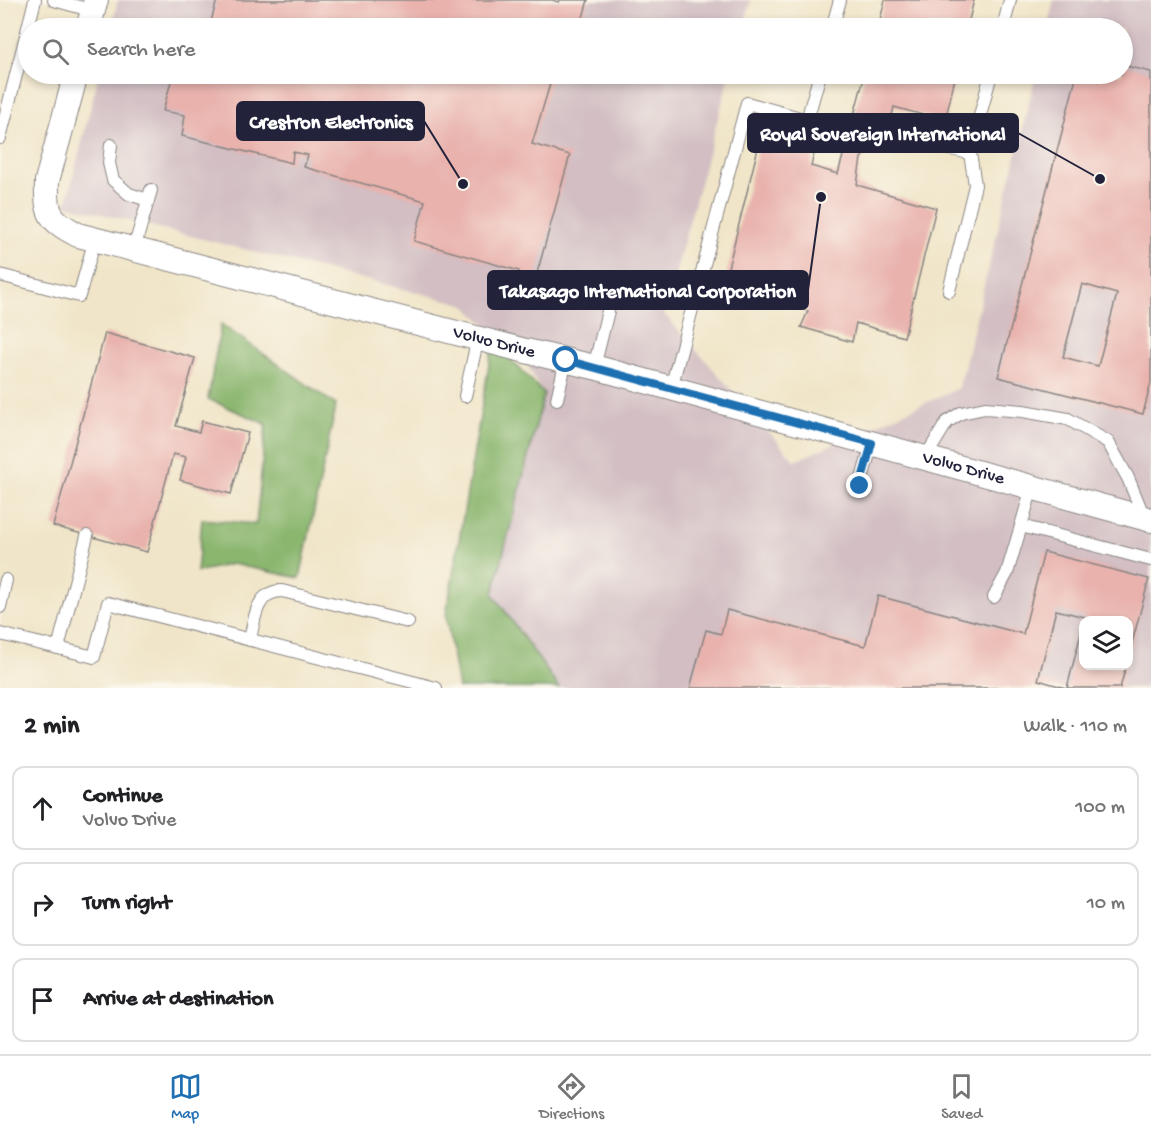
<!DOCTYPE html>
<meta charset="utf-8">
<style>
body{margin:0;font-family:"Gochi Hand",sans-serif;background:#f6f6f6;color:#202124}
.controls{position:absolute;right:18px;bottom:18px;display:grid;overflow:hidden;border-radius:12px;box-shadow:0 3px 9px #0003}
.controls button{width:54px;height:54px;display:grid;place-items:center;padding:0;border:0;border-bottom:2px solid #e0e0e0;background:#fff;color:#202124;font:30px sans-serif}
.stop{position:absolute;width:18px;height:18px;margin:-14px;border:4px solid #1f6fb2;border-radius:50%;background:#fff}
.stop.end{background:#1f6fb2;border-color:#fff;box-shadow:0 2px 6px #0008}
.list{margin:0;padding:0;list-style:none}
h2{display:flex;justify-content:space-between;align-items:center;height:78px;margin:0;padding:0 24px;font-size:26px}
h2 small{font-size:20px;font-weight:400;color:#757577}
.list li{display:grid;grid-template-columns:39px 1fr auto;gap:18px;align-items:center;box-sizing:border-box;height:84px;margin:0 12px 12px;padding:0 12px;border:2px solid #e0e0e0;border-radius:12px}
.list b{display:block;font-size:22px;white-space:nowrap}
.list p{margin:0;font-size:20px;white-space:nowrap;color:#757577}
.list em{font-size:20px;font-style:normal;color:#757577}
.icon{flex:none;width:33px;height:33px;fill:none;stroke:currentColor;stroke-width:2;stroke-linecap:round;stroke-linejoin:round}
.map{position:relative;flex:none;width:1151px;height:688px;overflow:hidden}
.search{position:absolute;background:#fff;box-shadow:0 3px 9px #0003;left:18px;right:18px;top:18px;height:66px;display:flex;align-items:center;gap:15px;box-sizing:border-box;padding:0 21px;border-radius:33px;color:#757577;font-size:22px}
.sheet{height:366px;background:#fff}
nav{display:flex;justify-content:space-around;align-items:center;box-sizing:border-box;height:84px;border-top:2px solid #e0e0e0;background:#fff;font-size:16px;color:#757577}
nav a{display:grid;justify-items:center;gap:3px}
nav .on{color:#1f6fb2}
.map>svg:first-child{display:block}
.industrial{fill:#d2bec3;fill-rule:evenodd}
.forest{fill:#8ab66e;stroke:#566c54;stroke-width:1.5}
.building{fill:#e9b2ad;fill-rule:evenodd}
.lines{fill:none;stroke-linecap:round;stroke-linejoin:round}
.lane-casing{stroke:#898482;stroke-width:14}
.street-casing{stroke:#898482;stroke-width:26}
.lane{stroke:#fff;stroke-width:12}
.street{stroke:#fff;stroke-width:24}
.route{stroke:#1f6fb2;stroke-width:8}
.labels{text-anchor:middle;dominant-baseline:central;stroke-width:4.5;stroke-linejoin:round;paint-order:stroke}
.street-label{font-size:18px;fill:#22223b;stroke:#fbf7ec}
.leader{fill:none;stroke:#22223b;stroke-width:2}
.callout-dot{fill:#22223b;stroke:#fbf7ec;stroke-width:2}
.callout{fill:#22223b;stroke:#22223b;stroke-width:2}
.callout-label{font-size:20px;text-anchor:middle;font-weight:bold;fill:#fff}
</style>
<div class="map">
<svg width="1151" height="688" viewBox="0 0 1151 688">
<rect width="100%" height="100%" fill="#fbf7ec"/>
<filter id="ink" filterUnits="userSpaceOnUse"><feTurbulence type="fractalNoise" baseFrequency=".0167" numOctaves="2"/><feDisplacementMap in="SourceGraphic" scale="12" xChannelSelector="R" yChannelSelector="G"/><feConvolveMatrix kernelMatrix="1 2 1 2 8 2 1 2 1" color-interpolation-filters="sRGB"/></filter>
<filter id="wash" filterUnits="userSpaceOnUse"><feTurbulence type="fractalNoise" baseFrequency=".008" numOctaves="4" result="noise"/><feDisplacementMap in="SourceGraphic" scale="24" xChannelSelector="R" yChannelSelector="G"/><feGaussianBlur stdDeviation="1.35" result="paint"/><feColorMatrix in="noise" values="0 0 0 0 0 0 0 0 0 0 0 0 0 0 0 0 0 1.4 0 .05"/><feComposite in="paint" operator="in"/></filter>
<g filter="url(#wash)">
<rect width="100%" height="100%" fill="#f0e5c8"/>
<g class="industrial">
<path d="M118,0H751L743,28H111Z"/>
<path d="M1054,0H1151V688H559L493,594L544,395L524,360L463,304L66,205L99,74H730L664,314L795,461L959,388L1036,74H1122V28H1047ZM1084,620H1128V666H1084Z"/>
</g>
<g class="forest">
<path d="M221,324L336,405L300,578L232,564L197,572L202,519L256,524L266,424L208,399Z"/>
<path d="M493,341L544,394L493,594L559,688H458L446,616Z"/>
</g>
<g id="blocks">
<g class="building">
<path d="M217,0H552L559,2L560,0H588L580,28H209Z"/>
<path d="M885,0H974L967,28H878Z"/>
<path d="M1122,65L1151,72V383L1143,414L998,377L1077,74H1122ZM1082,284L1117,294L1098,366L1063,357Z"/>
<path d="M173,74H553L532,144L570,155L534,284L516,280L519,271L414,241L425,201L304,167L308,155L293,152L292,163L182,136L185,115L163,111Z"/>
<path d="M865,74H956L945,121L894,107L889,128L861,158L857,185L936,208L904,337L856,323L852,342L801,327L808,311L723,288L764,124L817,141L811,166L838,174Z"/>
<path d="M105,333L195,358L176,426L199,432L202,421L248,433L231,494L180,480L186,457L173,454L147,552L53,526Z"/>
<path d="M1044,552L1149,579L1129,654L1128,620H1084L1085,617L1056,610L1038,680L1066,688H690L706,630L721,634L727,610L865,646L878,596L1023,634Z"/>
<path d="M1083,625L1084,666H1126L1120,688H1067Z"/>
</g>
</g>
</g>
<g filter="url(#ink)">
<use href="#blocks" fill-opacity="0" stroke="#898482" stroke-width="1.5"/>
<g class="lines">
<defs>
<g id="lane">
<path d="M54,0L93,11"/>
<path d="M832,28L840,0"/>
<path d="M1003,28L1010,0"/>
<path d="M807,120L820,74"/>
<path d="M882,135L970,153"/>
<path d="M0,138L35,0"/>
<path d="M111,145L109,163L113,180L129,194L148,200"/>
<path d="M134,249L151,190"/>
<path d="M0,275L79,296L95,239"/>
<path d="M949,291L975,185L970,153L991,74"/>
<path d="M594,367L608,311"/>
<path d="M671,388L747,103L807,120L850,128"/>
<path d="M465,396L478,337"/>
<path d="M557,399L566,360"/>
<path d="M925,458L947,422L961,413L985,408L1023,411L1068,419L1108,442L1128,478L1144,517"/>
<path d="M860,486L872,443"/>
<path d="M1032,487L1021,526L1151,560"/>
<path d="M994,597L1007,573L1021,526"/>
<path d="M0,607L6,580"/>
<path d="M0,634L58,648L87,536"/>
<path d="M250,640C254,620 256,591 282,591L408,622"/>
<path d="M58,648L94,657L108,603L436,688"/>
</g>
<g id="street">
<path d="M88,28L96,0"/>
<path id="s1" d="M76,74L47,181C46,214 49,220 78,235L526,351L594,367L1151,520"/>
</g>
</defs>
<use href="#lane" class="lane-casing"/>
<use href="#street" class="street-casing"/>
<use href="#lane" class="lane"/>
<use href="#street" class="street"/>
</g>
</g>
<g class="lines" filter="url(#ink)">
<path class="route" d="M566,360L872,443L860,486"/>
</g>
<g class="labels">
<g class="street-label">
<text stroke="none"><textPath href="#s1" startOffset="609">Volvo Drive</textPath></text>
<text stroke="none"><textPath href="#s1" startOffset="1095">Volvo Drive</textPath></text>
</g>
</g>
<path class="leader" d="M463 184L424 121M1100 179L1018 133M821 197L808 290"/>
<g class="callout-dot">
<circle cx="463" cy="184" r="6"/>
<circle cx="1100" cy="179" r="6"/>
<circle cx="821" cy="197" r="6"/>
</g>
<g class="callout">
<rect x="237" y="102" width="187" height="38" rx="6"/>
<rect x="748" y="114" width="270" height="38" rx="6"/>
<rect x="488" y="271" width="320" height="38" rx="6"/>
</g>
<g class="callout-label">
<text x="331" y="128">Crestron Electronics</text>
<text x="883" y="140">Royal Sovereign International</text>
<text x="648" y="297">Takasago International Corporation</text>
</g>
</svg>
<div class="controls">
<button><svg class="icon" aria-label="layers" viewBox="0 0 24 24"><path d="M12 4l9 5-9 5-9-5zM3 14l9 5 9-5"/></svg></button>
</div>
<div class="stop" style="left:566px;top:360px"></div>
<div class="stop end" style="left:860px;top:486px"></div>
<div class="search"><svg class="icon" aria-label="search" viewBox="0 0 24 24"><circle cx="10" cy="10" r="6"/><path d="M15 15l6 6"/></svg>Search here</div>
</div>
<section class="sheet">
<h2>2 min<small>Walk · 110 m</small></h2>
<ul class="list">
<li><svg class="icon" aria-label="ahead" viewBox="0 0 24 24"><path d="M12 20V5M6 11l6-6 6 6"/></svg><div><b>Continue</b><p>Volvo Drive</p></div><em>100 m</em></li>
<li><svg class="icon" aria-label="right" viewBox="0 0 24 24"><path d="M7 20v-9h11M14 6l5 5-5 5"/></svg><div><b>Turn right</b></div><em>10 m</em></li>
<li><svg class="icon" aria-label="arrive" viewBox="0 0 24 24"><path d="M6 21V4h12l-3 4 3 4H6"/></svg><div><b>Arrive at destination</b></div></li>
</ul>
</section>
<nav>
<a class="on"><svg class="icon" aria-label="map" viewBox="0 0 24 24"><path d="M3 6l6-2 6 2 6-2v14l-6 2-6-2-6 2zM9 4v14M15 6v14"/></svg>Map</a>
<a><svg class="icon" aria-label="directions" viewBox="0 0 24 24"><path d="M12 3l9 9-9 9-9-9zM9 14v-3h6M13 9l2 2-2 2"/></svg>Directions</a>
<a><svg class="icon" aria-label="saved" viewBox="0 0 24 24"><path d="M7 4h10v16l-5-4-5 4z"/></svg>Saved</a>
</nav>
